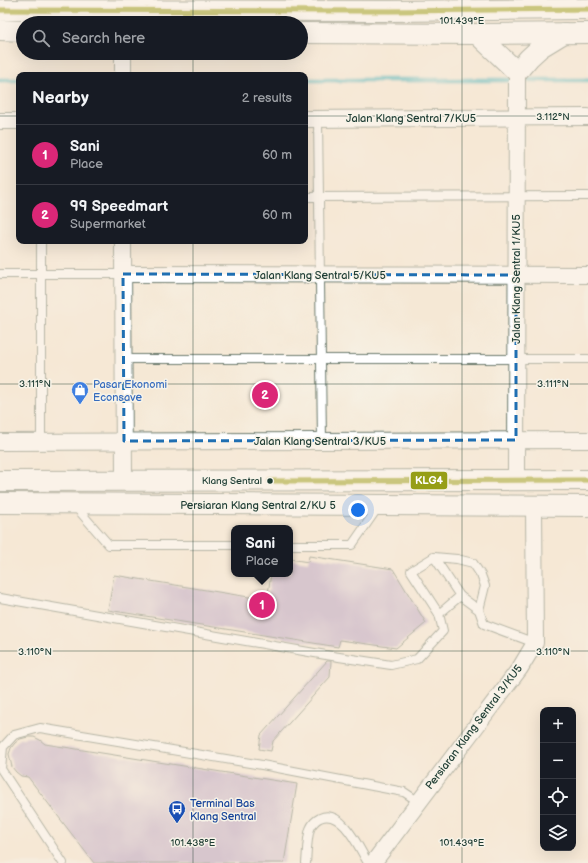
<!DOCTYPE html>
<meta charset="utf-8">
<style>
body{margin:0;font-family:"Balsamiq Sans",sans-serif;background:#242831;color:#f1f3f6}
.controls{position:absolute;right:12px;bottom:12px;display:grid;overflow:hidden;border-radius:8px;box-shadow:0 4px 16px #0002}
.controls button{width:36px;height:36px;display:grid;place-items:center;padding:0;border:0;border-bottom:1px solid #363941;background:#171b24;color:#f1f3f6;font:20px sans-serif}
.you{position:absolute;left:358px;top:510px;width:14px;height:14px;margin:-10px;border:3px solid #fff;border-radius:50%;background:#1a73e8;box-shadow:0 0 0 6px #1a73e833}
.badge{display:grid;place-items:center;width:26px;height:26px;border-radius:50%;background:#db2777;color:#fff;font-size:13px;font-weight:700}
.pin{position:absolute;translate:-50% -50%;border:2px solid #fff;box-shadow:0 1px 4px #0006}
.popup{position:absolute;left:231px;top:525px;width:62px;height:52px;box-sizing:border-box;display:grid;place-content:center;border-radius:8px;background:#171b24;filter:drop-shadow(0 1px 3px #0005);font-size:13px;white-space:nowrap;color:#9ea1a6}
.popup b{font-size:15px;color:#f1f3f6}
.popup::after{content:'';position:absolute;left:50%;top:100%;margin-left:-8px;border:8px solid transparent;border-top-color:#171b24}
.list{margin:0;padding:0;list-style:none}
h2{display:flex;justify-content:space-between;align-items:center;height:52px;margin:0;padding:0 16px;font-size:17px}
h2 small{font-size:13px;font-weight:400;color:#9ea1a6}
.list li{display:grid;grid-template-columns:26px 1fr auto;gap:12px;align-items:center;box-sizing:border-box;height:60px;padding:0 16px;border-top:1px solid #363941}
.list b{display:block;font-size:15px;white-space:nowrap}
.list p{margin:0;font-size:13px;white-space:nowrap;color:#9ea1a6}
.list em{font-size:13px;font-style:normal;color:#9ea1a6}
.icon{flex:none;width:22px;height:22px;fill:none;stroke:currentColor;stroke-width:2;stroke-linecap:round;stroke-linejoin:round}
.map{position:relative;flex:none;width:588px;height:863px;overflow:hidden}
.search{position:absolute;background:#171b24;box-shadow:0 4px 16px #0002;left:16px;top:16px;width:292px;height:44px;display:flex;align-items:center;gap:10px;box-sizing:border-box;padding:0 14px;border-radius:22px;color:#9ea1a6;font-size:15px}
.panel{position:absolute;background:#171b24;box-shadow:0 4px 16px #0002;left:16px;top:72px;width:292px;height:172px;border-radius:8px}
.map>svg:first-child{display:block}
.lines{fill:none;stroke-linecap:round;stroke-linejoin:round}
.stream{stroke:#45b4bd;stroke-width:5}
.building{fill:#b29dc4}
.service-casing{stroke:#6a796c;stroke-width:10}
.minor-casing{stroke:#6a796c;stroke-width:18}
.tertiary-casing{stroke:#6a796c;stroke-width:22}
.service{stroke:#fff;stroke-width:8}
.minor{stroke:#fff;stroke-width:16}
.tertiary{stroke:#fff;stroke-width:20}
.bus-1-casing{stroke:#f7f3e8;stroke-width:8}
.bus-1{stroke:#969e17;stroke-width:5}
.marked{fill:none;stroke:#1f6fb2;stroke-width:3;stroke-dasharray:8 5;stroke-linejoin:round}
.ticks{fill:none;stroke:#1f3d34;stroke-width:1;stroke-opacity:0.45}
.bus-dot{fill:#1f3d34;stroke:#f7f3e8;stroke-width:1.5}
.labels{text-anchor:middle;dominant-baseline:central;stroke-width:3;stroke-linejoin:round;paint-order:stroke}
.bus-label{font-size:10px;fill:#1f3d34;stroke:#f7f3e8;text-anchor:end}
.street-label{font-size:11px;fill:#1f3d34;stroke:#f7f3e8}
.shop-label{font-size:11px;fill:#366cbe;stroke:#f7f3e8;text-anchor:start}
.transit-label{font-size:11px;fill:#164399;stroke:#f7f3e8;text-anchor:start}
.ticks-label{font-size:10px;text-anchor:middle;fill:#1f3d34;stroke:#f7f3e8;stroke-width:3;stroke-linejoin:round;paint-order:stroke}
.line-badge{stroke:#f7f3e8;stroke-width:1.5}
.badge-label{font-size:11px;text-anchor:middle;font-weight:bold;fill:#fff}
</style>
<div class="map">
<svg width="588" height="863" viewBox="0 0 588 863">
<rect width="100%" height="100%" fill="#f7f3e8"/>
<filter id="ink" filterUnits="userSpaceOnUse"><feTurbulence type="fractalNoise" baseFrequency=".025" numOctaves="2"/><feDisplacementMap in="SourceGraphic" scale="8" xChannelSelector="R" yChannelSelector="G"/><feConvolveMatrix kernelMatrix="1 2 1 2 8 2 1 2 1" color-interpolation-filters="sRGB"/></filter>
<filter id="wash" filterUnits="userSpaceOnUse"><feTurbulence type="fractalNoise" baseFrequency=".012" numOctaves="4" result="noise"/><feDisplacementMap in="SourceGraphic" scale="16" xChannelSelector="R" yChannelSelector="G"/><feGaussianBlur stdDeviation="0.9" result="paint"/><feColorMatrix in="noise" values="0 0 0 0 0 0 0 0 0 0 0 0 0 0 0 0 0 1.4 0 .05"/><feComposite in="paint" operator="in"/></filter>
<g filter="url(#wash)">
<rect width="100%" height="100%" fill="#f5e8d5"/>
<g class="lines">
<g class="stream">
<path d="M0,80H19"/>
<path d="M305,80H588"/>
</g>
</g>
<g id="blocks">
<g class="building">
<path d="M309,556L393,569L426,623L396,648L340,640L338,647L108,610L114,575L267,600L271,574H290V559L308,562Z"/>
<path d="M327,661H331L330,677L273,741L271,751L259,749L261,735Z"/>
<path d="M28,737H34L40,740L45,744L297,784L284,863H94L28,777L21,776L16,772L12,767L9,754L11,748L15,743L20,739Z"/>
</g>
</g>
</g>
<g filter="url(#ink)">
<use href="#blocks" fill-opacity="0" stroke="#6a796c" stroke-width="1"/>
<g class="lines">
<defs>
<g id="service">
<path d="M318,119L322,441"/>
<path d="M305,197L588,196"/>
<path d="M0,274H123"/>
<path d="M124,359H588"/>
<path d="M41,442V241"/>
<path d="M75,506L109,545H234"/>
<path d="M290,545H352L379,506"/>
<path d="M0,598L326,655L391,665L417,659L443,631L439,614L411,571L434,557"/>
<path d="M479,610L485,586L481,575L473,563L457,559L434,557L460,596L479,610L484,624L535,643"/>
<path d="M439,614L460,596"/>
<path d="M63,863L1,769L3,747L14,735L40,728L262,765L404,792L419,802"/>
<path d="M306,863C307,853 307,838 310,829C312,824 316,820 320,818C342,808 359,848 368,863"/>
</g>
<g id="minor">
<path d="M123,53V75"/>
<path d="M305,119L588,117"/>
<path d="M0,121H19"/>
<path d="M123,241L124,481"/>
<path d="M123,274L588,275"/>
<path d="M0,442L588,440"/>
<path d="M516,481L517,72"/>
<path d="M373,863L520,668L535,643L534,506"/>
</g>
<g id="tertiary">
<path d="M0,10L390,11L588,9"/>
<path d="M0,30L23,31"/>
<path d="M301,33L477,34L588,33"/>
<path d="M477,34L517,72L529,58L541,47L564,33"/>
<path d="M0,481L588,480"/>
<path d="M0,503L588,506"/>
</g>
</defs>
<use href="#service" class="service-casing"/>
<use href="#minor" class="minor-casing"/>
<use href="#tertiary" class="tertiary-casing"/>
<use href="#service" class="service"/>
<use href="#minor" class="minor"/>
<use href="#tertiary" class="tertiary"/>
<defs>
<g id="bus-1">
<path d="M0,10L390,11L588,9"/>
<path d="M270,481L588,480"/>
</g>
</defs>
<use href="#bus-1" class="bus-1-casing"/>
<use href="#bus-1" class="bus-1"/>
</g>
</g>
<path d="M0 0H588V863H0ZM123,274L516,275V440L124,441Z" fill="#f5e8d5" fill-opacity=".55" fill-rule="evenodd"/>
<path class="marked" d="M123,274L516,275V440L124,441Z"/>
<path class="ticks" d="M193,0V23M462,0V863M193,53V75M0,116H19M305,116H588M193,241V863M0,384H588M0,651H588"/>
<defs>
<symbol id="shop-pin" viewBox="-11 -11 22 30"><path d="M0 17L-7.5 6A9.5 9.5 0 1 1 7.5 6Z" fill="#3f7fe0" stroke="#f7f3e8"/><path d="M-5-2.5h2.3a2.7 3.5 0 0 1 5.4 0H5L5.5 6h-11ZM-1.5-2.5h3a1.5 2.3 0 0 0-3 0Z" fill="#fff"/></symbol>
<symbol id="bus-pin" viewBox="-11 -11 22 30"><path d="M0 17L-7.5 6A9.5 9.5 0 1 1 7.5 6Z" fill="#1a4fb4" stroke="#f7f3e8"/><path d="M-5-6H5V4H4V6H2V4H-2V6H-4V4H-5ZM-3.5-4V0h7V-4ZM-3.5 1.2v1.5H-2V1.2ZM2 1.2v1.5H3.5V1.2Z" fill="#fff"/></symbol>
</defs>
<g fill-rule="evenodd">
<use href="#shop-pin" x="70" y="380" width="20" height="27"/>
<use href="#bus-pin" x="167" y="799" width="20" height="27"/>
</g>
<circle class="bus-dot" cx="270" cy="481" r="3.5"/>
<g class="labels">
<g class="bus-label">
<text x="262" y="481">Klang Sentral</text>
</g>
<g class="street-label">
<text x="411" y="118">Jalan Klang Sentral 7/KU5</text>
<text x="320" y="275">Jalan Klang Sentral 5/KU5</text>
<text transform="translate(516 279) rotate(-90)">Jalan Klang Sentral 1/KU5</text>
<text x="320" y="441">Jalan Klang Sentral 3/KU5</text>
<text x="258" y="505">Persiaran Klang Sentral 2/KU 5</text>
<text transform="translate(474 727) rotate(-53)">Persiaran Klang Sentral 3/KU5</text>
</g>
<g class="shop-label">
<text x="93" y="384">Pasar Ekonomi<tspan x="93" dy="13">Econsave</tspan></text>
</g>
<g class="transit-label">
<text x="190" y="803">Terminal Bas<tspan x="190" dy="13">Klang Sentral</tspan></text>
</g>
</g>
<g class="ticks-label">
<text x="462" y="24">101.439°E</text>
<text x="553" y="120">3.112°N</text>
<text x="35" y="387">3.111°N</text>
<text x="553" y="387">3.111°N</text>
<text x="35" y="655">3.110°N</text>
<text x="553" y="655">3.110°N</text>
<text x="193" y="846">101.438°E</text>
<text x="462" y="846">101.439°E</text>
</g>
<rect class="line-badge" x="410" y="471" width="38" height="19" rx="4" fill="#969e17"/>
<g class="badge-label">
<text x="429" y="484">KLG4</text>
</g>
</svg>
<div class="controls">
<button>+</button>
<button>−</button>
<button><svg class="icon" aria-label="locate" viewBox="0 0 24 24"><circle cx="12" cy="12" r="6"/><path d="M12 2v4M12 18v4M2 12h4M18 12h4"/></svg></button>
<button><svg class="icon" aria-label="layers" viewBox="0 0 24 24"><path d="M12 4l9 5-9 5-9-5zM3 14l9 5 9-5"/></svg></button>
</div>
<div class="you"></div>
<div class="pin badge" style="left:262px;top:605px">1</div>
<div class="popup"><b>Sani</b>Place</div>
<div class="pin badge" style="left:265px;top:395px">2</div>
<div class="search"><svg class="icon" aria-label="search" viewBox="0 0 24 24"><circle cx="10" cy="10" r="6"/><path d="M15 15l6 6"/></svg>Search here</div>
<section class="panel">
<h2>Nearby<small>2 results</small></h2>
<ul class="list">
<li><span class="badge">1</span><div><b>Sani</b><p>Place</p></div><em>60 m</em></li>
<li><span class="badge">2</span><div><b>99 Speedmart</b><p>Supermarket</p></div><em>60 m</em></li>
</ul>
</section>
</div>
